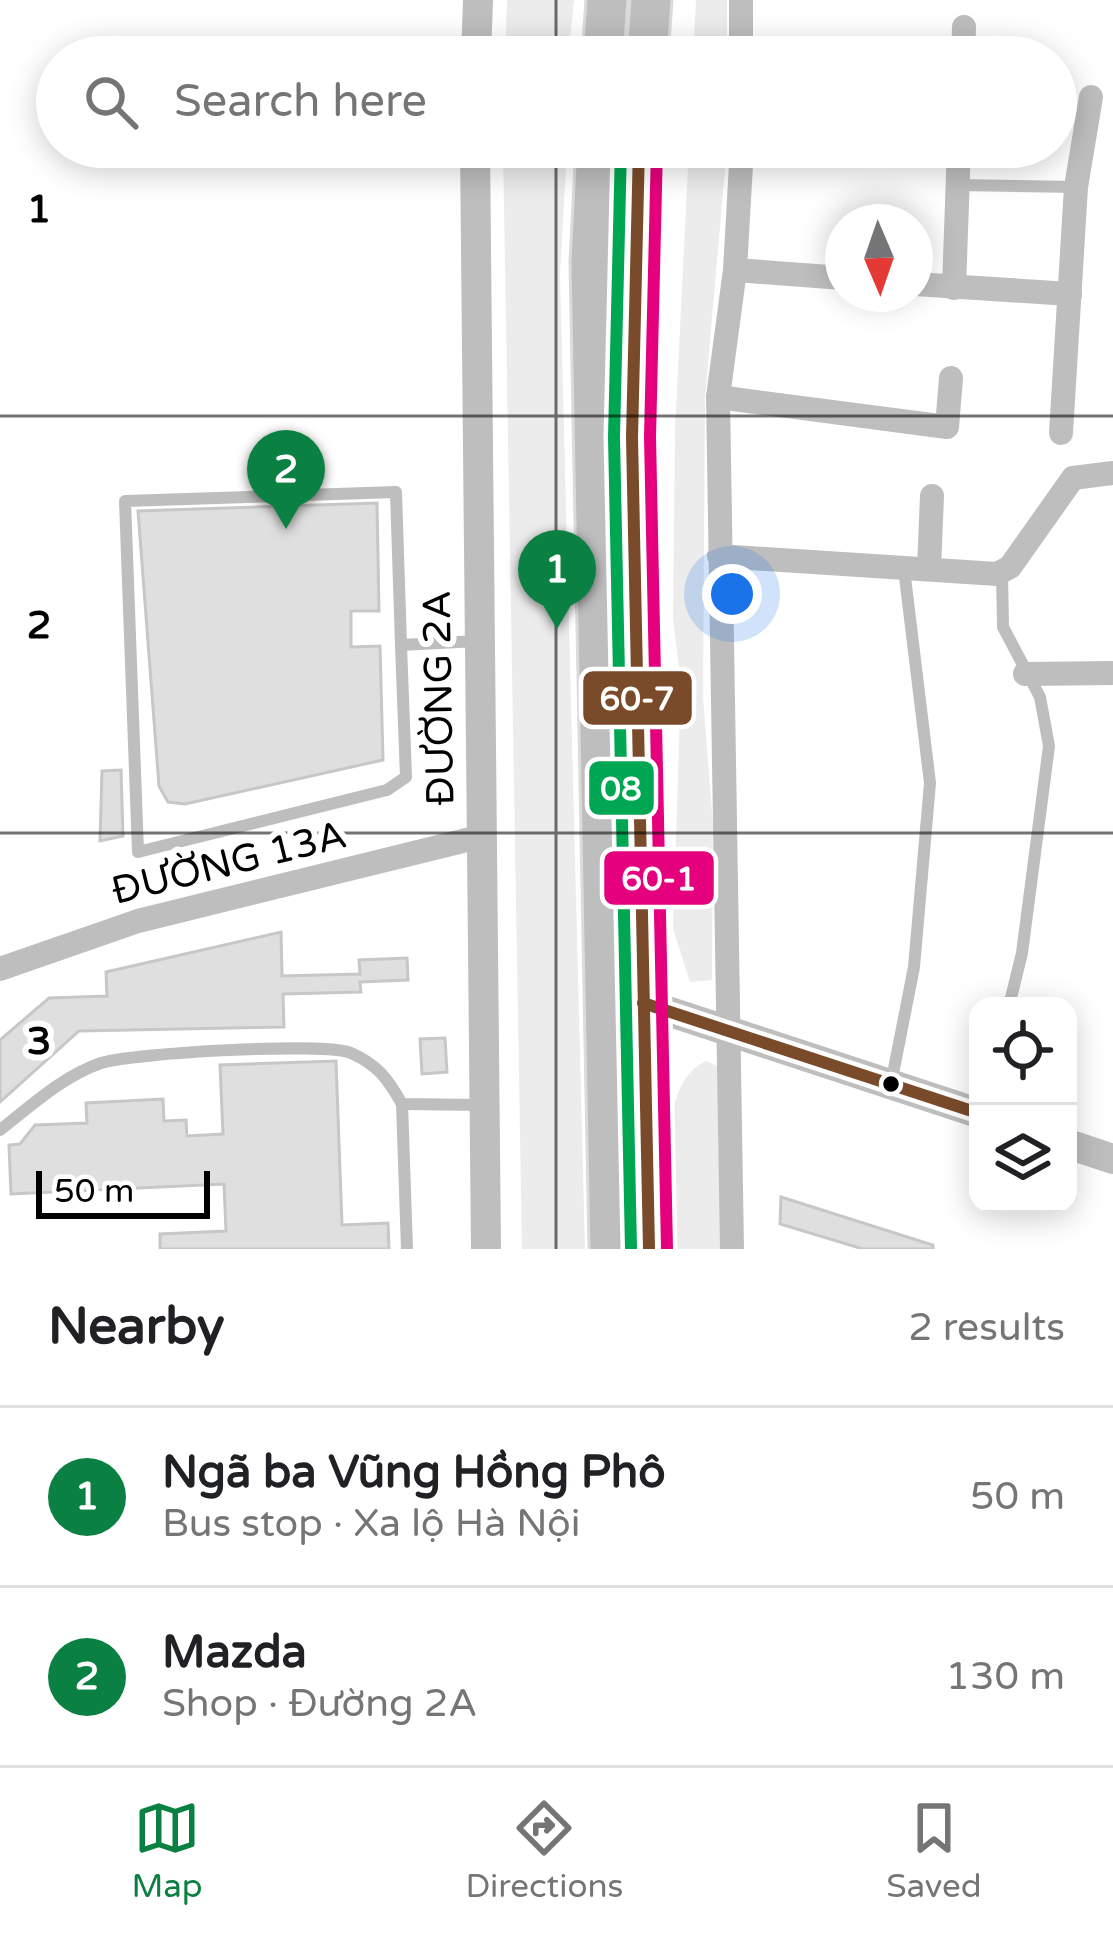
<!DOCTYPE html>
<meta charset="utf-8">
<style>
body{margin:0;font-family:"Varela Round",sans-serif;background:#f6f6f6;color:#202124}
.controls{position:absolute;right:36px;bottom:36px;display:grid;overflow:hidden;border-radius:24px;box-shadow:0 6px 30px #0003}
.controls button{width:108px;height:108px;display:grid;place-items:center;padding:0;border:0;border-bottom:3px solid #e0e0e0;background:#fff;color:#202124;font:60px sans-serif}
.compass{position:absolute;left:825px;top:204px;width:108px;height:108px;border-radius:50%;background:#fff;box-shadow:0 6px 30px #0003;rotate:178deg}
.scale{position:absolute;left:36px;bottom:30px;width:174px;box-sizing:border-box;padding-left:12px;border:6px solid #000;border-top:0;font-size:33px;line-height:42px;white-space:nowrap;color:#000;-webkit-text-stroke:9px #fff;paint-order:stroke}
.you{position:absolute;left:732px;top:594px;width:42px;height:42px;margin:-30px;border:9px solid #fff;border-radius:50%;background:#1a73e8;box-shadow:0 0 0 18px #1a73e833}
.badge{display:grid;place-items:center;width:78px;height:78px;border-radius:50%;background:#0b8043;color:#fff;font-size:39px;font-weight:700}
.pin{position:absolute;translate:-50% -99px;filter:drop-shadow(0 3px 6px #0008)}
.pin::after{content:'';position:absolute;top:63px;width:42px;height:36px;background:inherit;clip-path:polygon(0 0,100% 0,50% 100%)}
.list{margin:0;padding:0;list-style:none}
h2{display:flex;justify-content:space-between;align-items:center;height:156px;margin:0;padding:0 48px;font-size:51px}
h2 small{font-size:39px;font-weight:400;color:#757577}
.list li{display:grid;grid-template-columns:78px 1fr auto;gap:36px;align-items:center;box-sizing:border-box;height:180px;padding:0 48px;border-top:3px solid #e0e0e0}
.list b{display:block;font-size:45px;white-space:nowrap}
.list p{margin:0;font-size:39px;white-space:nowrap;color:#757577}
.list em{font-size:39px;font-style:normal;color:#757577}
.icon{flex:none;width:66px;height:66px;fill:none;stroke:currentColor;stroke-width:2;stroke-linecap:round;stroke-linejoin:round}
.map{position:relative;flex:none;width:1113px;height:1249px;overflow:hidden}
.search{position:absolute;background:#fff;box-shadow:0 6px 30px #0003;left:36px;right:36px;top:36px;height:132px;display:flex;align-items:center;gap:30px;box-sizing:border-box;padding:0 42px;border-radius:66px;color:#757577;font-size:45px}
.sheet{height:516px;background:#fff}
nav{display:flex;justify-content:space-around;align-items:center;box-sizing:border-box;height:168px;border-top:3px solid #e0e0e0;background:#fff;font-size:33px;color:#757577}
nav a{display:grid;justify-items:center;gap:6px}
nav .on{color:#0b8043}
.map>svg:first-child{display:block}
.green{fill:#ececec}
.building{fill:#dfdfdf;stroke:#c7c7c7;stroke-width:3}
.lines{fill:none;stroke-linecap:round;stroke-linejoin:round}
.trunk-casing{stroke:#dbdbdb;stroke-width:45}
.service{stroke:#bebebe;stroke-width:12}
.minor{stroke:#bebebe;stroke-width:24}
.tertiary{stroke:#bebebe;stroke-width:30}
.trunk{stroke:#bebebe;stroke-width:39}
.bus-1-casing{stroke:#fff;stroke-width:21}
.bus-2-casing{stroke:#fff;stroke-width:21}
.bus-3-casing{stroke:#fff;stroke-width:21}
.bus-1{stroke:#7a4b2a;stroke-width:12}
.bus-2{stroke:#00a651;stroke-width:12}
.bus-3{stroke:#e5007d;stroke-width:12}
.grid{fill:none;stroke:#000;stroke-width:3;stroke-opacity:0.55}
.bus-dot{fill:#000;stroke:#fff;stroke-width:4.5}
.labels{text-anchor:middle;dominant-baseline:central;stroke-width:12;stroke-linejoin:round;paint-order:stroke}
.street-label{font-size:39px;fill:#000;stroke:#fff}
.grid-label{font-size:39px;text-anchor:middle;font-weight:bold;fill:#000;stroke:#fff;stroke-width:12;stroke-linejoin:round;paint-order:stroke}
.line-badge{stroke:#fff;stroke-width:4.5}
.badge-label{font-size:33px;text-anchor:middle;font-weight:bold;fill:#fff}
</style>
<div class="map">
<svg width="1113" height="1249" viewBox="0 0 1113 1249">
<rect width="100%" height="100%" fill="#fff"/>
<g class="green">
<path d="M507,0H574L568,57H505Z"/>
<path d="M696,0H727V57H693Z"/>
<path d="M503,147H567L560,275L585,1249H522Z"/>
<path d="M689,147H727L705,398L703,697L713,825L712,980L690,982L673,929L681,683L673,619L675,430Z"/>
<path d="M706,1061L721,1068L728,1249H672C672,1198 652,1085 706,1061Z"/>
</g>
<g class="building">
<path d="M377,503L379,611H351V647L380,646L383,760L185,804L168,802L159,786L138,511Z"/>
<path d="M121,770L123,836L100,841L102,771Z"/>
<path d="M281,932L282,976L360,974L359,960L407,958L408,980L360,982L361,992L283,994L284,1027L79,1031L0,1102V1040L49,998L107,996L106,972Z"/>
<path d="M445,1038L447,1072L422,1074L420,1039Z"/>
<path d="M336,1061L342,1225L388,1223L389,1249H160V1234L226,1231L224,1184L11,1194L9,1145L20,1144L35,1125L87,1123L86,1103L163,1099L164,1121L186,1120L187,1136L223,1134L220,1065Z"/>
<path d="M781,1197L933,1245V1249H863L780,1224Z"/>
</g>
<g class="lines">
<defs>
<g id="trunk">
<path d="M603,57L607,0"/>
<path d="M647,57L651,0"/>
<path d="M597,147L591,262L610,1249"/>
<path d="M639,147L632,437L649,1249"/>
</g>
</defs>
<use href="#trunk" class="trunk-casing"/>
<g class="service">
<path d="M958,185L1076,187"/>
<path d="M1002,573L1003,627L1040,697L1049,746L1022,953L1009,1006"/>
<path d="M401,645L396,492L125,501L138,852L387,790L406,777L401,645L477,641"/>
<path d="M891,1084L914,967L930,783L904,569"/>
<path d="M402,1104L407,1249"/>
<path d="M0,1130C31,1106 63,1076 101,1063C131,1053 326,1042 351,1053C378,1065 388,1079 402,1104L482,1105"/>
</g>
<g class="minor">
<path d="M741,0V57"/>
<path d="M963,57L964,27"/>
<path d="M869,147L959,152"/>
<path d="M735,270L843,278"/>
<path d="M915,284L1070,294"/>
<path d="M954,288L959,147"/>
<path d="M718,397L947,427L951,378"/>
<path d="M1061,433L1076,187L1091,97"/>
<path d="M719,556L997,574L1010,567L1073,478L1113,473"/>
<path d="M929,569L932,496"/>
<path d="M1025,674L1113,673"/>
<path d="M0,969L138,921L479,837"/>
<path d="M732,1249L718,397L735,270L742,147"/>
</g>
<g class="tertiary">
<path d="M476,57L478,0"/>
<path d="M475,147L486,1249"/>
<path d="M643,1003L978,1113"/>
<path d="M1068,1144L1113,1159"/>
</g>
<use href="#trunk" class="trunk"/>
<defs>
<g id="bus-1">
<path d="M639,147L632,437L649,1249"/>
<path d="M643,1003L978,1113"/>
</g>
<path id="bus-2" d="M621,147L614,437L631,1249"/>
<path id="bus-3" d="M657,147L650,437L667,1249"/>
</defs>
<use href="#bus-1" class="bus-1-casing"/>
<use href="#bus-2" class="bus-2-casing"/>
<use href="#bus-3" class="bus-3-casing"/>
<use href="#bus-1" class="bus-1"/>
<use href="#bus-2" class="bus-2"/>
<use href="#bus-3" class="bus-3"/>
</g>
<path class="grid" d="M556,0V57M556,147V1249M0,416H1113M0,833H1113"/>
<circle class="bus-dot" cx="891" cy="1084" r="10"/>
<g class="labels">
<g class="street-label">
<text transform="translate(439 698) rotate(-91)">ĐƯỜNG 2A</text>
<text transform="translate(229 863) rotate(-14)">ĐƯỜNG 13A</text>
</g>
</g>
<g class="grid-label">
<text x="39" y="222">1</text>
<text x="39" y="638">2</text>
<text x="39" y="1054">3</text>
</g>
<g class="line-badge">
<rect x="581" y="669" width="113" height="58" rx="12" fill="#7a4b2a"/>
<rect x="587" y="759" width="69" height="58" rx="12" fill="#00a651"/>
<rect x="602" y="849" width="114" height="58" rx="12" fill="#e5007d"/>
</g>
<g class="badge-label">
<text x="637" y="710">60-7</text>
<text x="621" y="800">08</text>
<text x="659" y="890">60-1</text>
</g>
</svg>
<div class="controls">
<button><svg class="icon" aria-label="locate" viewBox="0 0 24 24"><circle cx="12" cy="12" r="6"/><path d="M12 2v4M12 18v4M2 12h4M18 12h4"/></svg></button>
<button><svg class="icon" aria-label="layers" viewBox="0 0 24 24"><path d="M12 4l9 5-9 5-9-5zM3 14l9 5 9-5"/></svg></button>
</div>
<svg class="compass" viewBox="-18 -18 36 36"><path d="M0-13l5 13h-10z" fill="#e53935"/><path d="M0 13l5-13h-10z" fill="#757577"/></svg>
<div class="scale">50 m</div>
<div class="you"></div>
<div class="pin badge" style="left:557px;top:629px">1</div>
<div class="pin badge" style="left:286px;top:529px">2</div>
<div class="search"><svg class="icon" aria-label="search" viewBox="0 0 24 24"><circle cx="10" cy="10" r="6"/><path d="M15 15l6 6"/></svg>Search here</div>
</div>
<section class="sheet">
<h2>Nearby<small>2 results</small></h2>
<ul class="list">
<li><span class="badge">1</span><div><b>Ngã ba Vũng Hồng Phô</b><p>Bus stop · Xa lộ Hà Nội</p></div><em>50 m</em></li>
<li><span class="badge">2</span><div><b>Mazda</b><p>Shop · Đường 2A</p></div><em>130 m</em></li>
</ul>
</section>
<nav>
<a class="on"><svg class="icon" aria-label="map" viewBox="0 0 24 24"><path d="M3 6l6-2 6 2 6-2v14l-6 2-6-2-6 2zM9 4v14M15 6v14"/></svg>Map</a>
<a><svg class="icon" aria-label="directions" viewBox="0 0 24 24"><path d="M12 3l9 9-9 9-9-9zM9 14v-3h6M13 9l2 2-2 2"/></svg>Directions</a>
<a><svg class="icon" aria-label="saved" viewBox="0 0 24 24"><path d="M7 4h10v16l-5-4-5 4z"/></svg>Saved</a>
</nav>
